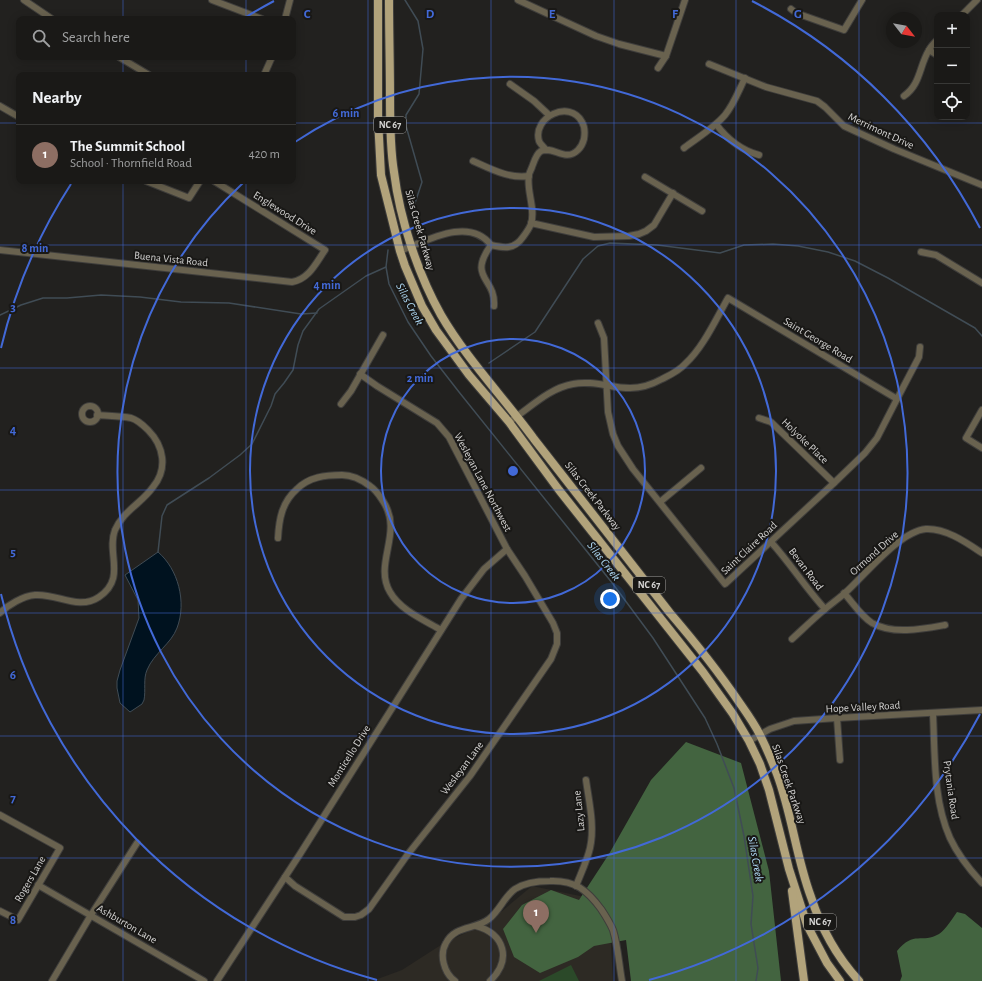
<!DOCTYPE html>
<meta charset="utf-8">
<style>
body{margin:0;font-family:"Alegreya Sans",sans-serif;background:#232220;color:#f1f3f6}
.controls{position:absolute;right:12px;top:12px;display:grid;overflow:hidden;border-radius:8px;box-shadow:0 2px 10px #0003}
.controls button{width:36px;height:36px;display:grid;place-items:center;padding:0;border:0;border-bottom:1px solid #383836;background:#1a1917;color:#f1f3f6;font:20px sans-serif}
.compass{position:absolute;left:886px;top:12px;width:36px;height:36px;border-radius:50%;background:#1a1917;box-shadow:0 2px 10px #0003;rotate:121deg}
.you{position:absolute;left:610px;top:599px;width:14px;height:14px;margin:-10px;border:3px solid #fff;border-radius:50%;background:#1a73e8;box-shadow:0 0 0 6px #1a73e833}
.badge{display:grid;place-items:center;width:26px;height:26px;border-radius:50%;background:#fb8fc4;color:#fff;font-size:13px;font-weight:700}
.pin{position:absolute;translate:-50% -33px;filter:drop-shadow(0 1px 2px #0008)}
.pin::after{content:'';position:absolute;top:21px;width:14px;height:12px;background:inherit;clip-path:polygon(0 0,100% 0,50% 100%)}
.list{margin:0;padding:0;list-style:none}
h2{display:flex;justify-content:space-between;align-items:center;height:52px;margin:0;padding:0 16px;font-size:17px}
h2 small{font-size:13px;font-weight:400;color:#9fa0a1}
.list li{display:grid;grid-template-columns:26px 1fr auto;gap:12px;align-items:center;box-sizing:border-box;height:60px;padding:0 16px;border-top:1px solid #383836}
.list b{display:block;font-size:15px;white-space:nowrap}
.list p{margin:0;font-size:13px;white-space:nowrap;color:#9fa0a1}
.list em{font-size:13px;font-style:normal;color:#9fa0a1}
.icon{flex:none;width:22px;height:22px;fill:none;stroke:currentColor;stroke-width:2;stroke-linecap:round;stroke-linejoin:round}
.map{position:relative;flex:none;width:982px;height:981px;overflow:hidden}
.search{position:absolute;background:#1a1917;box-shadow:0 2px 10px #0003;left:16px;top:16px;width:280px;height:44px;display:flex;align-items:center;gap:10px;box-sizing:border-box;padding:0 14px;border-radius:8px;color:#9fa0a1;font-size:15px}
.panel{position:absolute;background:#1a1917;box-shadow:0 2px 10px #0003;left:16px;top:72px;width:280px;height:112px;border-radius:8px}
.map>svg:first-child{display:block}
.built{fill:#2d2a24}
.green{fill:#2b4929}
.forest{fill:#436440}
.water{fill:#00121f;stroke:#404c55}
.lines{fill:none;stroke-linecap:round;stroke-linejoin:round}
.stream{stroke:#404c55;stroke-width:1.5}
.minor-casing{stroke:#3f3e3c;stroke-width:8}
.major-casing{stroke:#3f3e3c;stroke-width:10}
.minor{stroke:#69624f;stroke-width:6}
.major{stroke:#b2a37b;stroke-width:8}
.grid{fill:none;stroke:#4269d7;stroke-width:1;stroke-opacity:0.55}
.ring{fill:none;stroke:#4269d7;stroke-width:2}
.labels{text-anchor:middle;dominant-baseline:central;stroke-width:4;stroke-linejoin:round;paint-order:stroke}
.shield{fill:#191816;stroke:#9d9c9a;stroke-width:1}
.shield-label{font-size:10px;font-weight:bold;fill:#d5d4d3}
.street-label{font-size:11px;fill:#d5d4d3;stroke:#191816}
.water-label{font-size:12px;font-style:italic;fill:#aed8f4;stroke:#191816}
.grid-label{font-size:13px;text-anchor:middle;font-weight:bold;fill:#4269d7;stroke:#191816;stroke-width:4;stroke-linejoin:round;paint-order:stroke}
.centre{fill:#4269d7;stroke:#191816;stroke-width:2}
.ring-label{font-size:12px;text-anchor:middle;font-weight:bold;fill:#4269d7;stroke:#191816;stroke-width:4;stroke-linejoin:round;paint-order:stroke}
</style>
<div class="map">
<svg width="982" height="981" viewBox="0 0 982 981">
<rect width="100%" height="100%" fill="#22211f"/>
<path class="built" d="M532,886L585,897L611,944L613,981H372L402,970L444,943L489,922Z"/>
<path class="green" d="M571,965L579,981H539Z"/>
<g class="forest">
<path d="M686,742L741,763L769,871L781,981H631L626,940L594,946L578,957L540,973L514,957L503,929L522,905L551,890L579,900L609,854L651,780Z"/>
<path d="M957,912L965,914L982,928V981H900L902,976L897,951C914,930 922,944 939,934C946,929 952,919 957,912Z"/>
</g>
<path class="water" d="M158,552C178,569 187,602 177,628C171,644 154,653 147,670C143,679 146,690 144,700L142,704L130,712L120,703L117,688V681L120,670L139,618L138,600L125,575Z"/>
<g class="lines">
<g class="stream">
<path d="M405,0L418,21L423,49L419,94L406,115V126L422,182L413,209"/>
<path d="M388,250L386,267L389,284L408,322L431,356L459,392L613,584L653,638L705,718L717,744L734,788L744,836L753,896L751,924L758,968L756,981"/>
<path d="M0,315L21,305L43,298H67L101,295L140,297L181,302L229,303L301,314L317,313"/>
<path d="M489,363L535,332L583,259L598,246L610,243L657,245L720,253L744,245L773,244L798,246L828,252L855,261L888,278L975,328L982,336"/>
<path d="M158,552L162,516L167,505L209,478L240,455L252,444L271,406L275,394L284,383L293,370L298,345L303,331L319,309L366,276L386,267"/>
</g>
<defs>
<g id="minor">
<path d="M24,0L52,19"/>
<path d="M212,0L262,19"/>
<path d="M518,0L596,36L619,44L666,56"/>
<path d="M791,9L796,13L844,30L862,0"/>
<path d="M962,15L977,0"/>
<path d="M285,19L290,0"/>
<path d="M929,50L937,55"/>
<path d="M119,57L149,75"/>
<path d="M709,64L766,87L817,101L825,107L844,126L894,149L982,185"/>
<path d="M658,68L666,56L685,0"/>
<path d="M264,75L272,57"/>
<path d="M510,84L534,101L549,115"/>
<path d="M904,96C921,84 919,66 929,50C931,46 934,43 937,40"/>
<path d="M0,106L19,117"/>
<path d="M716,124C727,139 741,150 759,155"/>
<path d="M684,148C697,138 714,128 725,115C734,104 739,90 745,78"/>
<path d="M473,161C491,169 509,179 529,176"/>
<path d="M645,177L702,211"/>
<path d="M146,181L189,198L200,181"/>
<path d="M531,223L594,237L629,236L639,234L646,231L654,225L673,193"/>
<path d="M491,245C467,279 496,277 494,306"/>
<path d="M0,250L292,282C309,279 316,263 325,250L214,181"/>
<path d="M400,251C426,241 469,216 491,245C504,248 514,250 523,237C526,233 529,229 531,224C536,208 526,191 529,175C529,173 531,170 532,167C534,162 536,154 541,151C553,145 565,163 578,150C581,147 583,143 584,139C585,133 585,127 582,122C570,99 532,117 539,141C540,144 544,147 546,150"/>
<path d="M921,252L936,255L982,283"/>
<path d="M598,323L604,338L608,412L613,434L618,446L633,469L725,584L834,483L865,453L877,438L897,399L919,357L920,347"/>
<path d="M341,404L351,391L383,335"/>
<circle cx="90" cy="414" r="8"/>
<path d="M982,410L966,438L982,448"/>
<path d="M759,418L771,422L834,483"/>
<path d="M513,419C532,406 550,388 573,384C592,380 611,388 630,388C641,388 653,384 662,379C670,375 679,371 685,364C703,348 716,319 728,298L897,399"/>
<path d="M660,502L701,468"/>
<path d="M278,538C279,519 282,502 297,489C309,477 325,475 342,475C352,475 362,480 370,486C376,490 379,495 383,501C404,533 373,563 390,592C400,610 424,620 441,630"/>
<path d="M771,542C790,563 805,587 825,609"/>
<path d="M844,593C853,603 861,616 872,623C893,635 923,629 945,625"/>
<path d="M0,613C8,605 23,596 35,595C57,593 78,611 99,597C127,578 106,553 115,530C123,511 142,503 153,487C168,469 164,446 148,430C143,425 138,420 131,418C120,416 108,416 97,415"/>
<path d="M792,639C803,629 813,619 824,610C831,604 838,599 845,593C865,575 900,531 926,529C946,528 967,543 982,553"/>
<path d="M933,714C935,754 933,800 950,838C958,855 969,869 982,883"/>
<path d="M837,718L840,760"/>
<path d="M749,741L770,729L794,721L837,718L982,710"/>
<path d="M0,815L60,848L18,920L0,911"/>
<path d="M285,877L295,886L344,917H355L361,915L369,909L408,854L470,776L551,659L557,644V633L553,623L525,576L507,549L449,437L437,423L377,386L360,374"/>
<path d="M38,885L204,981"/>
<path d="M576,886C581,873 587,861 590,848C595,826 589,802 586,780"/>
<path d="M476,926C505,934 512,960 490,981"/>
<path d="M52,981L91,915L137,843"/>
<path d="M217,981L300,854L461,599L484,569L507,549"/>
<path d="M455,981C444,973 439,955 446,943C455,925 475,930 489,919C500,910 504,897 515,889C526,882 538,881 550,881C575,880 587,890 601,909C605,915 610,923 613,930C618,946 619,964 622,981"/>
</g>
<g id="major">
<path d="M378,0V119L381,175L400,251L405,266L422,306L436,330L469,375L509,422L559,490L703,672L733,714L749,741L760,764L769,790L789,869L807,925L827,963L840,981"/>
<path d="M389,0C389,32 390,65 390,97C390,122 390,148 394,172C400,220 418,274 441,315C466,358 504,398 534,439L670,613C694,641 718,671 739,702C746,712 754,723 760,735C766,747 772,761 777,774C792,814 796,857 811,897C821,928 837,957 859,981"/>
<path d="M792,891L804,981"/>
</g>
</defs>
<use href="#minor" class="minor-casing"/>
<use href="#major" class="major-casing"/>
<use href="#minor" class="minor"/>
<use href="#major" class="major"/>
</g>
<path class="grid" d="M123,0V19M246,0V19M368,0V981M491,0V981M614,0V981M736,0V981M859,0V981M123,57V75M246,57V75M0,123H19M293,123H982M123,181V981M246,181V981M0,245H982M0,368H982M0,490H982M0,613H982M0,736H982M0,858H982"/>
<g class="ring">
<circle cx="513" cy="471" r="132"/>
<circle cx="513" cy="471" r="263"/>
<path d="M295 142A395 395 0 1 1 244 182"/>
<path d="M980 714A527 527 0 0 1 649 980M377 980A527 527 0 0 1 1 594M1 348A527 527 0 0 1 71 184M246 17A527 527 0 0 1 274 1M752 1A527 527 0 0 1 980 228"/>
</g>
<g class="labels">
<g class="shield">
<rect x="374" y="117" width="32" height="16" rx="3"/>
<rect x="633" y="577" width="32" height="16" rx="3"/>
<rect x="804" y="914" width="32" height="16" rx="3"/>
</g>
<g class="shield-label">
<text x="390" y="125">NC 67</text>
<text x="649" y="585">NC 67</text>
<text x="820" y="922">NC 67</text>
</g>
<g class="street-label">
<text transform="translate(881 131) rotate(25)">Merrimont Drive</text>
<text transform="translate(285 213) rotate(32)">Englewood Drive</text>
<text transform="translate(420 230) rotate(74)">Silas Creek Parkway</text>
<text transform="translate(171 259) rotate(6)">Buena Vista Road</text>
<text transform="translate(818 340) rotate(31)">Saint George Road</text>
<text transform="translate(805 441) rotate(44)">Holyoke Place</text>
<text transform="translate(483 482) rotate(62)">Wesleyan Lane Northwest</text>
<text transform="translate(593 496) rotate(52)">Silas Creek Parkway</text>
<text transform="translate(749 548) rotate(-43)">Saint Claire Road</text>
<text transform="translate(874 553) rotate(-42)">Ormond Drive</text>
<text transform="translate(806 569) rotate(53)">Bevan Road</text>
<text transform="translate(863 707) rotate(-3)">Hope Valley Road</text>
<text transform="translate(349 756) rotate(-58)">Monticello Drive</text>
<text transform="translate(462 768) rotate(-53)">Wesleyan Lane</text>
<text transform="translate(789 784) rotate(71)">Silas Creek Parkway</text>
<text transform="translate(951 790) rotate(82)">Prytania Road</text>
<text transform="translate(579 811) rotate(-96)">Lazy Lane</text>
<text transform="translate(30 879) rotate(-60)">Rogers Lane</text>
<text transform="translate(127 924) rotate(30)">Ashburton Lane</text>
</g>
<g class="water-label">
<text transform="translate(410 304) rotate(62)">Silas Creek</text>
<text transform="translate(604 561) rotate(52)">Silas Creek</text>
<text transform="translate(756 859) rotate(80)">Silas Creek</text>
</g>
</g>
<g class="grid-label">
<text x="307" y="18">C</text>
<text x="430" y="18">D</text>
<text x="552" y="18">E</text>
<text x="675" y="18">F</text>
<text x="798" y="18">G</text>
<text x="13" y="311">3</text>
<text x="13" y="434">4</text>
<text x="13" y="556">5</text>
<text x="13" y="679">6</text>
<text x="13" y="802">7</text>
<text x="13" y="924">8</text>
</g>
<circle cx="513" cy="471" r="6" class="centre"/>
<g class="ring-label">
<text x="346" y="117">6 min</text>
<text x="35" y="252">8 min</text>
<text x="327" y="289">4 min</text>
<text x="420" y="382">2 min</text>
</g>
</svg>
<div class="controls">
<button>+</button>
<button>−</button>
<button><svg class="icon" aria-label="locate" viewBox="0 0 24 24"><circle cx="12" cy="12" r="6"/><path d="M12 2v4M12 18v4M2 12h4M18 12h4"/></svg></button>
</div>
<svg class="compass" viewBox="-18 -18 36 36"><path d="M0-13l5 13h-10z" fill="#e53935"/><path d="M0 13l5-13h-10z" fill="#9fa0a1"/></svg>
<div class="you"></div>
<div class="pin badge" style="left:536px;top:933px;background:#8d6e63">1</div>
<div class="search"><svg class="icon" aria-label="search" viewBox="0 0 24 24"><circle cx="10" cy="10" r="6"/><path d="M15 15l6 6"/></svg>Search here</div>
<section class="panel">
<h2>Nearby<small></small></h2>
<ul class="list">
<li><span class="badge" style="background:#8d6e63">1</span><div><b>The Summit School</b><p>School · Thornfield Road</p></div><em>420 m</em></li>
</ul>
</section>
</div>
